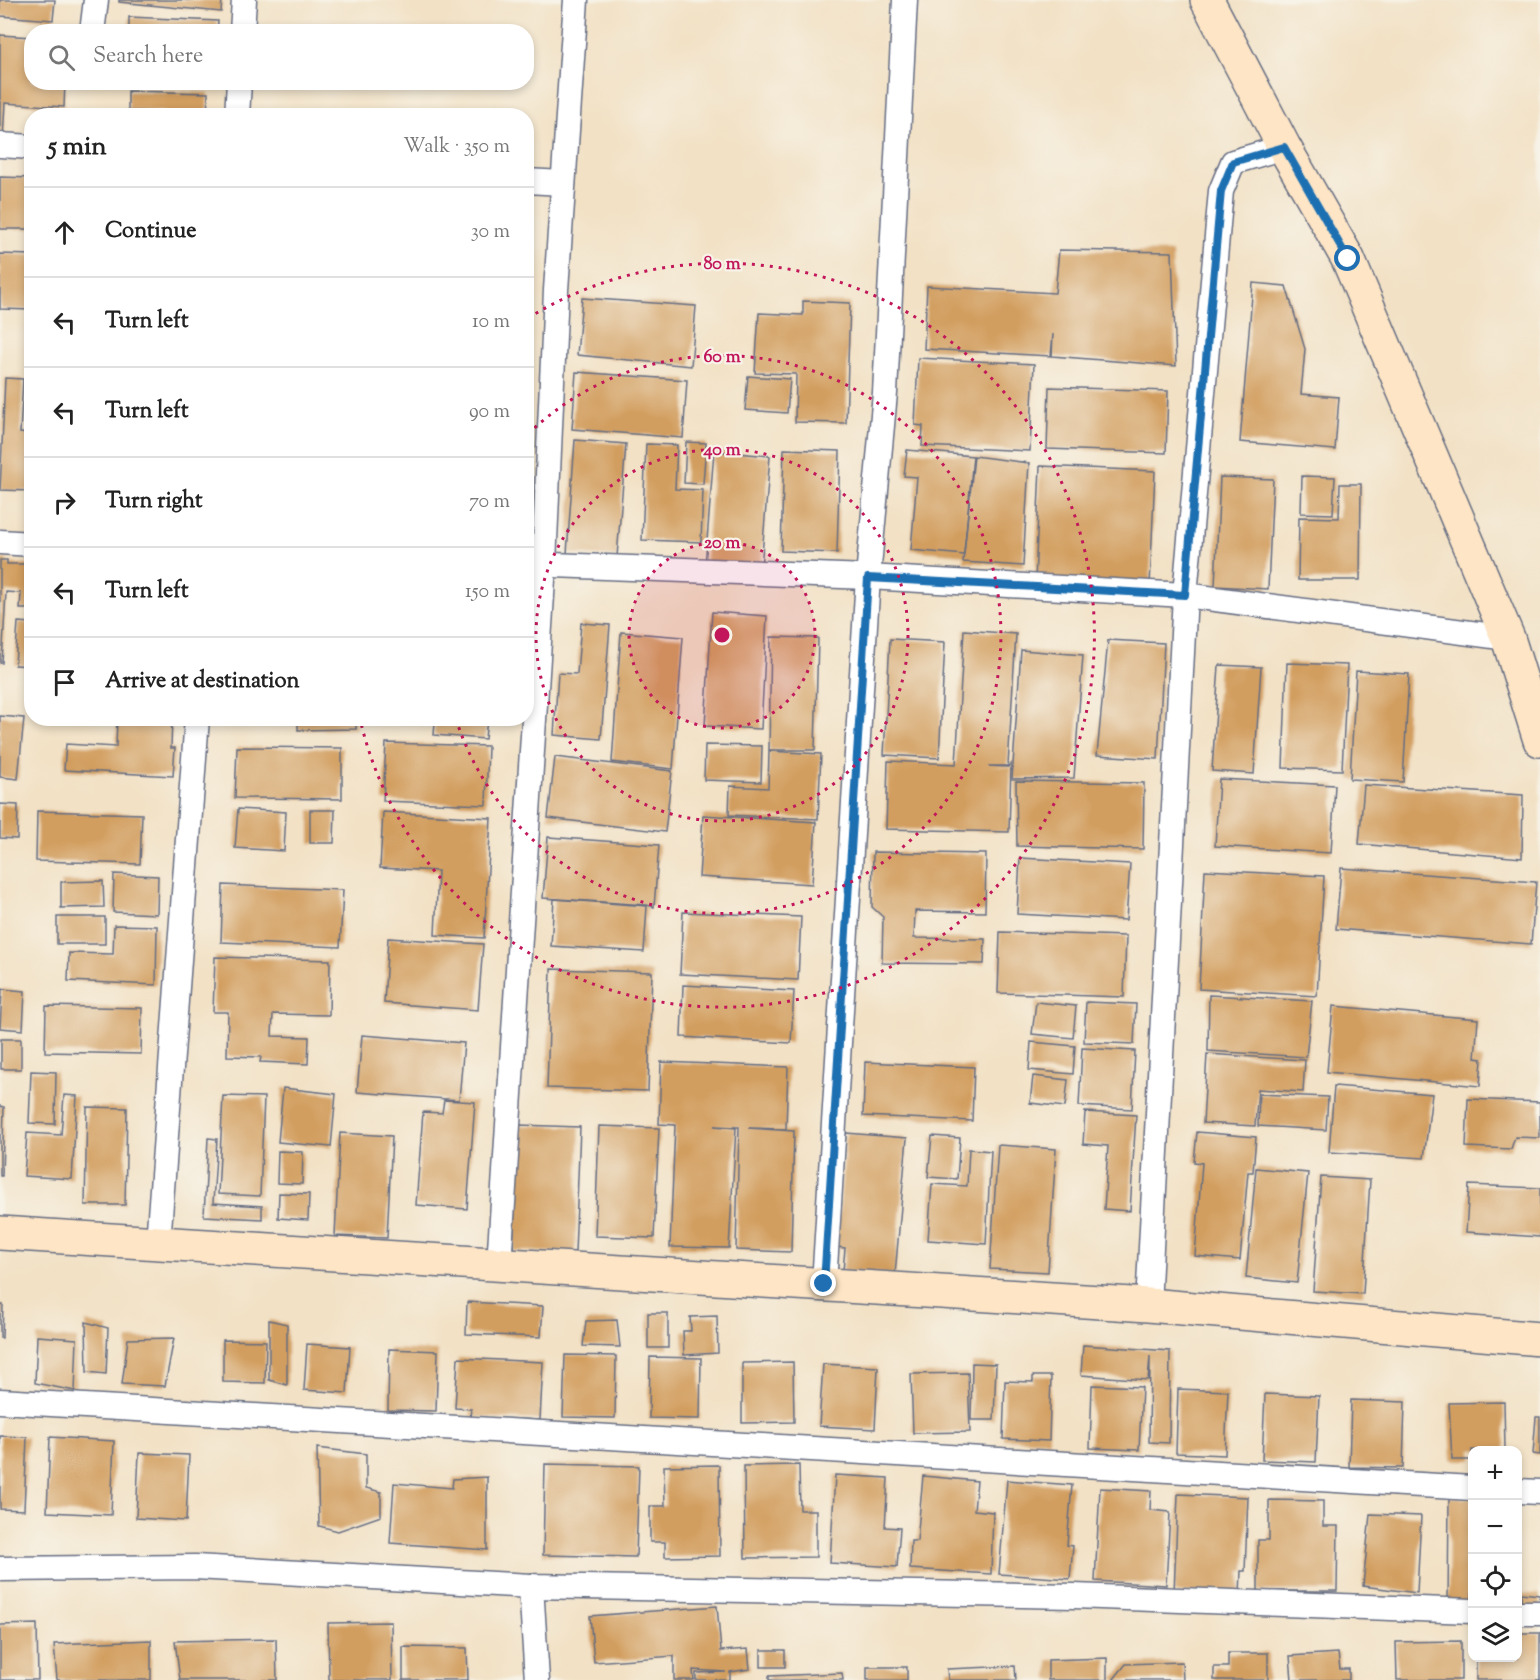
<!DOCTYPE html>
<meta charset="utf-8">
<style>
body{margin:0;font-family:"Sorts Mill Goudy",serif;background:#f6f6f6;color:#222}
.controls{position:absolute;right:18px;bottom:18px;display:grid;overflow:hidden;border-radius:12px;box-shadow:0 3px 9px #0003}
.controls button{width:54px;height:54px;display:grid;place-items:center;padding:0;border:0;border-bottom:2px solid #e0e0e0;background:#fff;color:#222;font:30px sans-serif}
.stop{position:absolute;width:18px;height:18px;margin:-14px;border:4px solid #1f6fb2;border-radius:50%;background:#fff}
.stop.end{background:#1f6fb2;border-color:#fff;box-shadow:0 2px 6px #0008}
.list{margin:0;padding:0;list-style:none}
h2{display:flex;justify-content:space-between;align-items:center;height:78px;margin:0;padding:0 24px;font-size:26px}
h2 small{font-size:20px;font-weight:400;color:#767676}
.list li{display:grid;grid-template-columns:39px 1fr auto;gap:18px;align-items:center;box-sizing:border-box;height:90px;padding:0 24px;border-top:2px solid #e0e0e0}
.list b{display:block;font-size:22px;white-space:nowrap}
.list em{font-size:20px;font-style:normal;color:#767676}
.icon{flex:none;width:33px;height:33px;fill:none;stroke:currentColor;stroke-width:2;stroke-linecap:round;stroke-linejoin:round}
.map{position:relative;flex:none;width:1540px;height:1680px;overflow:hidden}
.search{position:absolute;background:#fff;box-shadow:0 3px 9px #0003;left:24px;top:24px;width:510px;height:66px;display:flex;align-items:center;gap:15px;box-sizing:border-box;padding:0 21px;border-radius:24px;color:#767676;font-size:22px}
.panel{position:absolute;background:#fff;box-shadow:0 3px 9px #0003;left:24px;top:108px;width:510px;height:618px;border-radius:24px}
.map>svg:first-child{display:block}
.building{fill:#d29e5e}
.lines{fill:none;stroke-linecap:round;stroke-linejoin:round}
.street-casing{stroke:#666d82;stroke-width:27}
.secondary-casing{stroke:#666d82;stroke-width:36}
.street{stroke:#fff;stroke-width:24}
.secondary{stroke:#fde5c5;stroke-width:33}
.route{stroke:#1f6fb2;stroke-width:8}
.ring{fill:none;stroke:#c2185b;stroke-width:3;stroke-dasharray:3 6}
.centre{fill:#c2185b;stroke:#f7f3e8;stroke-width:3}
.ring-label{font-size:18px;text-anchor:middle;font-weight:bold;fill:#c2185b;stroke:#f7f3e8;stroke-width:4.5;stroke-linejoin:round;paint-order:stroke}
</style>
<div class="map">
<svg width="1540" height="1680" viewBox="0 0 1540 1680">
<rect width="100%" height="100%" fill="#f7f3e8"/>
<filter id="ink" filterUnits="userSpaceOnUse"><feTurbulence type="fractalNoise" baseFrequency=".0167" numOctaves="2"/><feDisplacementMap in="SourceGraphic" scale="12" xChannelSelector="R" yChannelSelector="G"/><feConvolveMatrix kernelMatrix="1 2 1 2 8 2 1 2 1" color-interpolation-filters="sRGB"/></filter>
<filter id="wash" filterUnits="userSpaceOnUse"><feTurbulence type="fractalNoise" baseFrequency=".008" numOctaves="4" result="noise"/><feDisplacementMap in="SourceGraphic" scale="24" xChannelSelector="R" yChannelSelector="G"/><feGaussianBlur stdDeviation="1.35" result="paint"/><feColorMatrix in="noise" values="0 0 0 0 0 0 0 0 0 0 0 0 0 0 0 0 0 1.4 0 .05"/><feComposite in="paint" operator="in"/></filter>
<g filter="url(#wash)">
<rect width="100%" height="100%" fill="#f2e1c5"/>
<g id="blocks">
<g class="building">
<path d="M0,0H55L53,20L0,16Z"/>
<path d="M119,0H222L221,12L119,2Z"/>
<path d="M129,17L218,21L217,32H129Z"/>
<path d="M0,35L32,37V82H65L64,107L5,103L3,139H0Z"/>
<path d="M128,91L208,93L207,116H163V112L128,111Z"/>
<path d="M0,177L32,178V229H0Z"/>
<path d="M1059,250L1172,252L1176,366L1052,356L1053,334L1051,356L924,349L927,286L1055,293Z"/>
<path d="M0,254L32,255V310L0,309Z"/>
<path d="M1253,283L1286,286L1305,349L1301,394L1339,397L1335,450L1240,442Z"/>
<path d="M582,298L696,306L691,366L577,355Z"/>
<path d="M803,301L850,303L846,423L795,422L796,374L755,373L759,313L803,315Z"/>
<path d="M918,358L1034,364L1030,451L922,446L923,426L915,425Z"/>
<path d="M576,372L687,380L683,438L572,429Z"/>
<path d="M748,376L790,379L787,413L745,410Z"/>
<path d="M5,378L23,379L20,433L32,434V491L0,490Z"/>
<path d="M1049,387L1168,391L1166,453L1047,449Z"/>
<path d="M575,440L626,444L617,557L567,554Z"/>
<path d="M686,442L706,443L703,484L684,483Z"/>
<path d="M646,444L677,445L675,489L703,490L701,542L642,540Z"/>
<path d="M784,449L840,451L837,553L781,551Z"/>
<path d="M907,450L973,456L964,555L911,550L917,477L904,476Z"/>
<path d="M714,451L770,456L761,568L705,566Z"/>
<path d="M974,456L1029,463L1023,566L963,562Z"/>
<path d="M1040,466L1155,471L1150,586L1035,581Z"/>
<path d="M1302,476L1335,477L1333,514L1301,513Z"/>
<path d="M1220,477L1273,479L1268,589L1215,586Z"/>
<path d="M1340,484H1361L1360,580H1298L1299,517L1339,518Z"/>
<path d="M0,560H7V564H32V609H20L21,593L6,592L2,663H0Z"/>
<path d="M712,612L767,616L761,729L705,726Z"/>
<path d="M18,622L32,623V666L15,665Z"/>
<path d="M581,623L610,625L601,739L554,735L558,673L577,674Z"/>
<path d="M964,630L1016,634L1008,766H988L1008,767L1011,764L1009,832L886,829L888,761L956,764Z"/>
<path d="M621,632L683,637L673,769L612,762Z"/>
<path d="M771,637L818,638L815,750H769Z"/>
<path d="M890,639L945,642L939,758L884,755Z"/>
<path d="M1108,640L1164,643L1158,759L1097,755Z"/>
<path d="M1021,650L1083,655L1074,778L1012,779Z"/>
<path d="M1287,663L1347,665L1342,770L1283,768Z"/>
<path d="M1219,665L1261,667L1254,774L1212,771Z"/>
<path d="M1356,671L1409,674L1403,782L1350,779Z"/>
<path d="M0,716L24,718L18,779L0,777Z"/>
<path d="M117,718H172L171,748H175L173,776L64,770L66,744L116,747Z"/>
<path d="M298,718H356V729L298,730Z"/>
<path d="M376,718H487L485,739L434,735L435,722L376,724Z"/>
<path d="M386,743L488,746L486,805L383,801Z"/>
<path d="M705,745L762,746L761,782L704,780Z"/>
<path d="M237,747L342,748V799L235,798Z"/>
<path d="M769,751L821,754L818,819L729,815L730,786L768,788Z"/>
<path d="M555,757L672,771L665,832L548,818Z"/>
<path d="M1219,779L1335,785L1331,853L1215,846Z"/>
<path d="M1016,781L1144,783L1143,849L1017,846Z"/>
<path d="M1364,785L1523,795L1522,858L1359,844Z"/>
<path d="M0,804L18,805L17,839L0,838Z"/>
<path d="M238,809L286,812L284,851L235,848Z"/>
<path d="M310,810H335L334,843H310Z"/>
<path d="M37,811L142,814L140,864L36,861Z"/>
<path d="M383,812L491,818L484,938L435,935L438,871L380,868Z"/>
<path d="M703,815L816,822L812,884L699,877Z"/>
<path d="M548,837L659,845L654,907L647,905L543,898Z"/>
<path d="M873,852L986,854L985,912L915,911L914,938L985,939L984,964L882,963L883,917L872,907Z"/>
<path d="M1020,858L1130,864L1126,920L1017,914Z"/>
<path d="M1341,868L1536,882L1531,944L1336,929Z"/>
<path d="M1205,870L1324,876L1317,996L1199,989Z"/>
<path d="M114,874L158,876L157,914L113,912Z"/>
<path d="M103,881L104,907L61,908V882Z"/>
<path d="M223,885L343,890L340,947L221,942Z"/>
<path d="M554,899L647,906L644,952L551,946Z"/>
<path d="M683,912L801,917L798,980L680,974Z"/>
<rect x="57" y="917" width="48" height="27"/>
<path d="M114,925L157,926L156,985L68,981L69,953L113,954Z"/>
<path d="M1000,932L1126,936L1124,997L998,993Z"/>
<path d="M388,938L483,944L478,1010L384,1003Z"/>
<path d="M215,957L330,960L329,1015L273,1014L272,1036L309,1037L308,1064L260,1062L261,1057L227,1056L228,1012H213Z"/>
<path d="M551,969L652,972L648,1091L547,1088Z"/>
<path d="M683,985L794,991L791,1043L681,1037Z"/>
<path d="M2,989L25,991L23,1030L0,1028Z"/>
<path d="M1209,995L1312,1001L1306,1057L1208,1051Z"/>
<path d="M1036,1002L1076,1006L1073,1038L1032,1034Z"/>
<path d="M1086,1002L1136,1004L1134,1044L1084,1042Z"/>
<path d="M46,1006L142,1008L141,1054L45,1052Z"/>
<path d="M1333,1006L1478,1019L1475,1058L1482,1059L1480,1086L1327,1072Z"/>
<path d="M362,1035L464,1043L459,1100L357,1092Z"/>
<rect x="1" y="1039" width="20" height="30"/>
<path d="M1031,1042L1075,1046L1073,1074L1029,1070Z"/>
<path d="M1082,1048L1135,1051L1132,1109L1079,1106Z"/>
<path d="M1207,1054L1305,1060L1303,1092L1258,1089L1255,1126L1203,1123Z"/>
<path d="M661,1062L788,1067L786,1129L748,1128L794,1131L791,1252L736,1250L739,1127H736L714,1126L736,1128L729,1248L670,1247L675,1125L659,1124Z"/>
<path d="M865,1062L974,1067L972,1121L863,1116Z"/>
<path d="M31,1071L56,1072L55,1124L29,1123Z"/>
<path d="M1033,1076L1068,1080L1065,1107L1030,1103Z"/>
<path d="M1334,1086L1432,1094L1424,1158L1329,1152Z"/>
<path d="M283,1088L336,1094L331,1147L278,1142Z"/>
<path d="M1259,1094L1328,1097L1326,1130L1258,1126Z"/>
<path d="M64,1095L77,1096L72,1179L24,1176L27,1133L61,1135Z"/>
<path d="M223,1096L264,1097L260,1196L218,1194Z"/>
<path d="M1468,1099L1540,1102V1138L1515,1137L1511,1149L1466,1147Z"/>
<path d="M444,1100L475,1102L467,1209L416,1205L423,1112L442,1113Z"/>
<path d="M0,1106L4,1107L2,1176H0Z"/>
<path d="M87,1107L127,1108L125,1205H85Z"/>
<path d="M1085,1112L1136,1115L1130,1211L1104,1209L1108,1146L1083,1144Z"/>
<path d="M519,1125L580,1127L575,1253L513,1251Z"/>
<path d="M599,1126L659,1128L654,1238L595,1236Z"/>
<path d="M1197,1132L1256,1137L1253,1172H1248L1240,1260L1195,1256L1202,1163L1194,1162Z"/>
<path d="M340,1133L392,1136L387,1238L335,1236Z"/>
<path d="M846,1133L907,1138L895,1275L843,1271L845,1248L836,1247Z"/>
<path d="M932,1136L960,1138L957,1179L928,1177Z"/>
<path d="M208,1138L217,1139L213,1203L262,1206V1219L204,1216Z"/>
<path d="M998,1145L1056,1149L1048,1272L990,1269Z"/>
<path d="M969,1149L991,1151L986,1244L928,1240L932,1184L967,1186Z"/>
<path d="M278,1151L303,1152L302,1184L277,1183Z"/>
<path d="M1256,1168L1308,1173L1297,1283L1246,1278Z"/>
<path d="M1321,1177L1370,1180L1363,1294L1313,1291Z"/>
<path d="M1469,1185L1540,1188V1237L1466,1232Z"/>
<path d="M279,1193L309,1194L308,1220L278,1218Z"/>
<path d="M467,1302L543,1306L541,1337L466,1334Z"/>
<path d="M0,1305H3L2,1338H0Z"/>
<rect x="648" y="1313" width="20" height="35"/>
<path d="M717,1316L718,1353L684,1355L683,1331H691L690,1317Z"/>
<path d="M269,1320L287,1324V1385L269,1380Z"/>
<path d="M617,1320L620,1347L583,1346L586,1321Z"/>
<path d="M86,1322L108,1328L106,1374L87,1372Z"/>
<path d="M37,1336L77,1339L75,1391L35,1383Z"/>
<path d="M174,1338L165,1386L122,1384L128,1339Z"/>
<path d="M223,1340L266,1341L265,1383L223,1382Z"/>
<path d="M307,1344L350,1347L347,1393L304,1390Z"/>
<path d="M1083,1345L1170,1351L1169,1443L1149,1442L1150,1356L1148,1380L1081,1375Z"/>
<path d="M389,1349L438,1351L436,1411L388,1410Z"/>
<path d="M565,1355L616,1356L615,1418L563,1417Z"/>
<path d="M650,1357L701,1358L700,1419L649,1418Z"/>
<path d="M458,1358L543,1362L540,1420L470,1417L471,1409L455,1408Z"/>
<path d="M793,1362L794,1422L742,1423V1363Z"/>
<path d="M972,1363L996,1364L994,1420H971Z"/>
<path d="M823,1364L878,1367L875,1429L819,1426Z"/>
<path d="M968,1373L970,1432L913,1433L911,1374Z"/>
<path d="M1033,1376H1051L1049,1441L1003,1439L1005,1381L1033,1382Z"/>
<path d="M1092,1385L1142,1387L1139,1450L1090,1448Z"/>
<path d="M1178,1389L1228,1391L1225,1455L1176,1453Z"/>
<path d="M1265,1394L1319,1396L1316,1462L1262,1460Z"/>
<path d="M1351,1400L1405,1402L1403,1468L1349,1467Z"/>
<path d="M1504,1402L1505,1450H1472V1460H1452L1449,1403Z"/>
<path d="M1536,1417H1540V1455L1533,1454Z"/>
<path d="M0,1436L27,1437L24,1510L0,1509Z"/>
<path d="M50,1437L114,1441L111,1515L47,1512Z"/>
<path d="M317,1448L366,1454V1488L381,1492V1516L338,1531L319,1526Z"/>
<path d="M139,1453L189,1455L186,1521L136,1518Z"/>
<path d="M545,1464L639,1466L636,1557L543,1555Z"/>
<path d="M719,1465L720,1556L665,1557V1542H650V1506H665L664,1466Z"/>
<path d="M799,1465L800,1510H816V1557L745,1558L744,1466Z"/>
<path d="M835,1475L888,1478L885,1527L900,1528L897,1567L830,1563Z"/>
<path d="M923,1476L977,1481L974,1510L993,1512L991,1574L910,1569L911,1541H917Z"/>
<path d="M487,1477V1550L390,1543L394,1483L452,1488L453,1479Z"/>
<path d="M1007,1480L1072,1485L1067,1545L1073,1546L1070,1579L999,1574Z"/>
<path d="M1100,1488L1151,1491L1150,1510L1170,1512L1166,1585L1095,1581Z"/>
<path d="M1178,1494L1248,1497L1245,1571H1241L1240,1595L1174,1593Z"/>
<path d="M1449,1497H1472V1604H1448Z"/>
<path d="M1269,1500L1323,1501V1526H1338L1337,1591H1258V1540H1269Z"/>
<path d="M1370,1514L1421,1516L1417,1593L1363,1586Z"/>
<path d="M1521,1593L1540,1595V1609L1521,1608Z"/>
<path d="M717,1606L721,1651L748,1649L750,1669L730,1672V1680H696V1673L726,1672L693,1670L694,1680H674V1656L594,1662L590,1616Z"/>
<path d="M391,1622L392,1680H329L328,1623Z"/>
<path d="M37,1624L38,1680H0V1625Z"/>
<path d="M1518,1633H1540V1680H1476V1658H1518Z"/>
<path d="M276,1639L277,1680H180L175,1641Z"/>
<path d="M151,1640V1680H57L54,1644Z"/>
<path d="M1461,1641V1680H1397L1396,1642Z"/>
<path d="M403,1647L467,1648L468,1680H403Z"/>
<rect x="761" y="1650" width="24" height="17"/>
<path d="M1228,1653H1268V1680H1214V1667H1228Z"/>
<path d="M1338,1653L1340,1669H1349V1680H1292L1290,1656Z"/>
<path d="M1107,1658V1680H1048V1660Z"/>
<path d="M1182,1662L1183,1680H1113L1126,1664Z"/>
<path d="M1015,1666L1016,1680H948L947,1669Z"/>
<rect x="867" y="1667" width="40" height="13"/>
<path d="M842,1673L843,1680H769V1676Z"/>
</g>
</g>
</g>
<g filter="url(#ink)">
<use href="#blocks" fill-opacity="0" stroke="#666d82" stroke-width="1.5"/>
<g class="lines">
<defs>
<g id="street">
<path d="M92,32L96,0"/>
<path d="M242,32L244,0"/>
<path d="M237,116L239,82"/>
<path d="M0,145L32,147"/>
<path d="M526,181L563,183"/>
<path d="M0,542L32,544"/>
<path d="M526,564L868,577L1185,595L1508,638"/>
<path d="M158,1243L197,718"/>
<path d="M499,1265L544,564L556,290L576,0"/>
<path d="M824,1284L868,577L885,393L905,0"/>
<path d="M1148,1305L1185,595L1221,191L1233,162L1284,147"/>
<path d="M0,1401L1472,1488"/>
<path d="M1518,1491L1540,1492"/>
<path d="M0,1569L195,1567L531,1586L1074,1596L1472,1611"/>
<path d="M531,1586L537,1680"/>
<path d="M1518,1613H1540"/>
</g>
<g id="secondary">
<path d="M1207,0L1284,147L1348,259L1508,638L1540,740"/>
<path d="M0,1233L1148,1305L1540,1339"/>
</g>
</defs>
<use href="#street" class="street-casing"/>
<use href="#secondary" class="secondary-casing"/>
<use href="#street" class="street"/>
<use href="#secondary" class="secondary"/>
</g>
</g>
<g class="lines" filter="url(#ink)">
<path class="route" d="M824,1284L868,578L1185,595L1221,191L1233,162L1284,147L1348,259"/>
</g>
<circle cx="722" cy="635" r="93" fill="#c2185b" fill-opacity=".12"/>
<g class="ring">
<circle cx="722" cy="635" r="93"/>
<circle cx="722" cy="635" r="186"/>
<path d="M528 434A279 279 0 1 1 456 719"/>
<path d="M528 318A372 372 0 1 1 360 719"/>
</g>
<circle cx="722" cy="635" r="9" class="centre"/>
<g class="ring-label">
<text x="722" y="269">80 m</text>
<text x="722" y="362">60 m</text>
<text x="722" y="455">40 m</text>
<text x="722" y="548">20 m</text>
</g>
</svg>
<div class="controls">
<button>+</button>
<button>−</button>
<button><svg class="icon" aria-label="locate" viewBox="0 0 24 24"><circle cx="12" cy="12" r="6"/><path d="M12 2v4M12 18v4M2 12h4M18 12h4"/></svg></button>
<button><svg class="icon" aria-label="layers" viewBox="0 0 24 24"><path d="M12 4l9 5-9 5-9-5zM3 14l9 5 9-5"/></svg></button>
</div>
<div class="stop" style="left:1348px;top:259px"></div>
<div class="stop end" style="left:824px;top:1284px"></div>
<div class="search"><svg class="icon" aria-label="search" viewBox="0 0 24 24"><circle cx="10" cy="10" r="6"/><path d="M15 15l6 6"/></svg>Search here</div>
<section class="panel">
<h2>5 min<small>Walk · 350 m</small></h2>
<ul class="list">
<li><svg class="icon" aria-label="ahead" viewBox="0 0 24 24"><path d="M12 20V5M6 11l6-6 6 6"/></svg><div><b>Continue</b></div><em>30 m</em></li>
<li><svg class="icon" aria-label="left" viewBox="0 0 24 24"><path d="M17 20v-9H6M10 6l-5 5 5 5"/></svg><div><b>Turn left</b></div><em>10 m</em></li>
<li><svg class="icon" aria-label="left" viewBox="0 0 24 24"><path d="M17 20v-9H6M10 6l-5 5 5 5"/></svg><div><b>Turn left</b></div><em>90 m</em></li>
<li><svg class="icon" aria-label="right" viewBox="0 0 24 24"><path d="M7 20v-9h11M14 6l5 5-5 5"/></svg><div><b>Turn right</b></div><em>70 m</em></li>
<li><svg class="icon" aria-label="left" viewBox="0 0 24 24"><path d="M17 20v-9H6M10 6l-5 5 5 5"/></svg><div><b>Turn left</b></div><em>150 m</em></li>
<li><svg class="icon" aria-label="arrive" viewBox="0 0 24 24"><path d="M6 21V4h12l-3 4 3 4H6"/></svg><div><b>Arrive at destination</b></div></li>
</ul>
</section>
</div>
